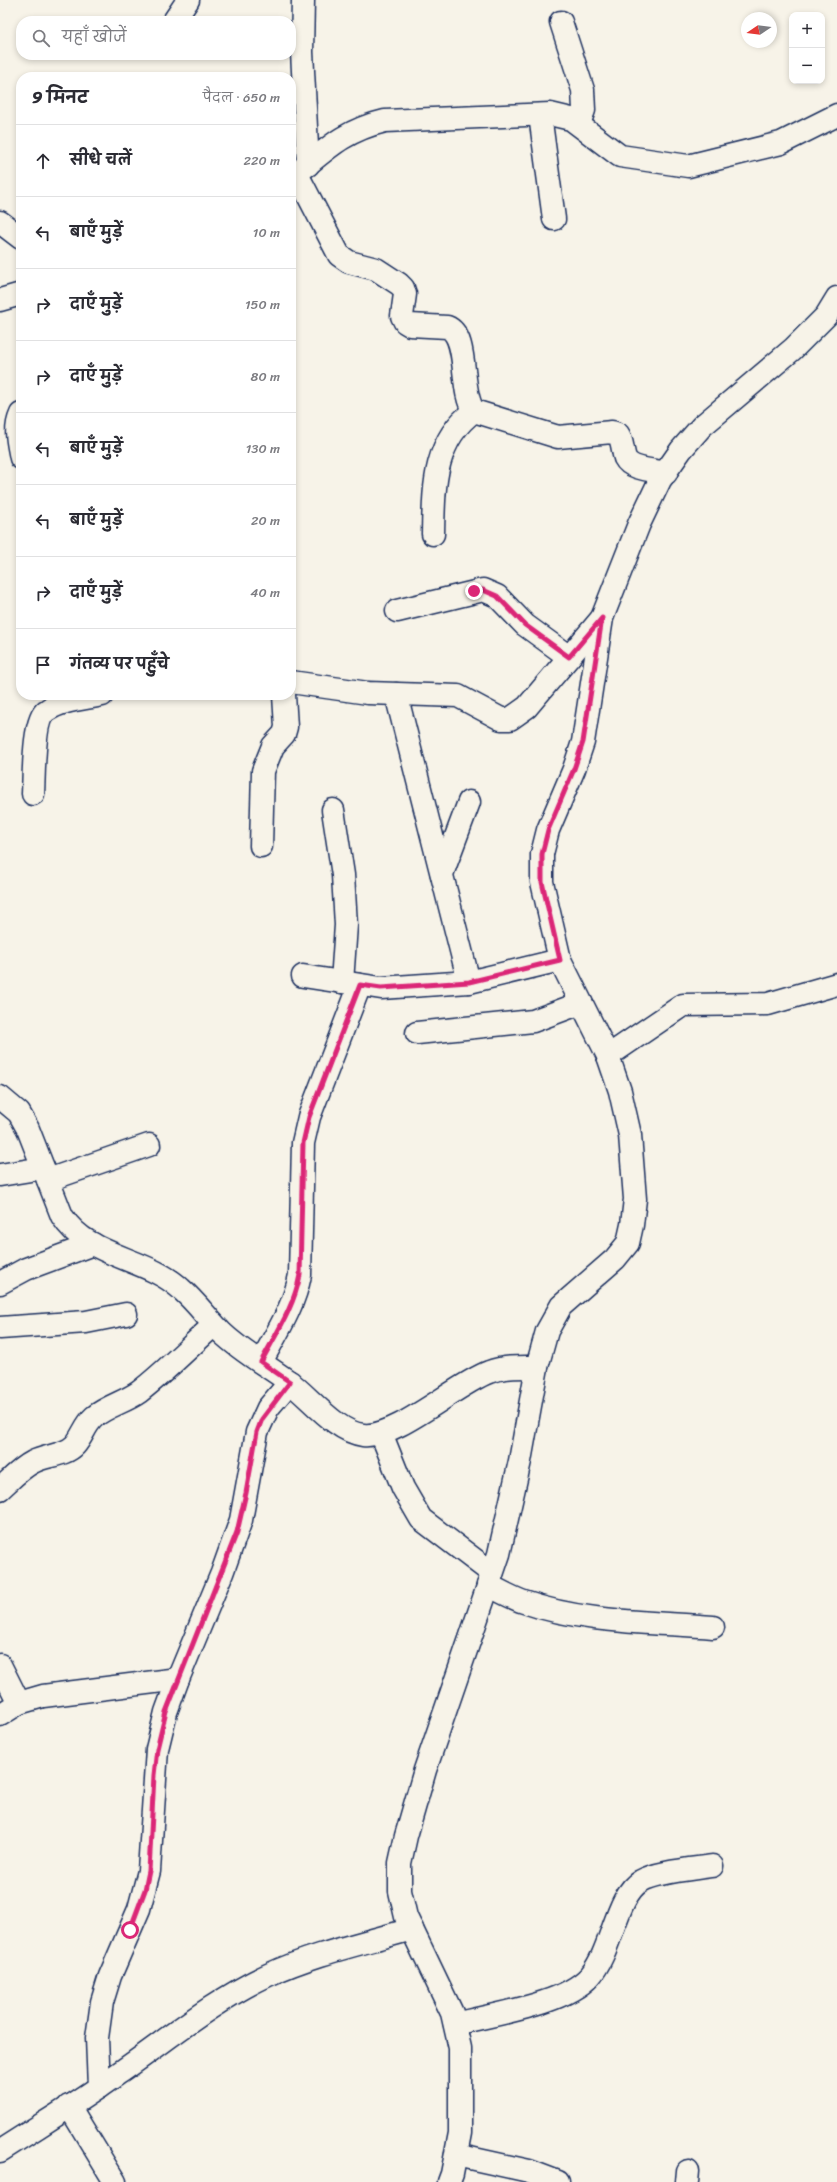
<!DOCTYPE html>
<html lang="hi">
<meta charset="utf-8">
<style>
body{margin:0;font-family:Sriracha,"Playpen Sans Deva",sans-serif;background:#f7f7f7;color:#2b2b33}
.controls{position:absolute;right:12px;top:12px;display:grid;overflow:hidden;border-radius:8px;box-shadow:0 2px 6px #0003}
.controls button{width:36px;height:36px;display:grid;place-items:center;padding:0;border:0;border-bottom:1px solid #e1e1e2;background:#fff;color:#2b2b33;font:20px sans-serif}
.compass{position:absolute;left:741px;top:12px;width:36px;height:36px;border-radius:50%;background:#fff;box-shadow:0 2px 6px #0003;rotate:257deg}
.stop{position:absolute;width:12px;height:12px;margin:-9px;border:3px solid #db2777;border-radius:50%;background:#fff}
.stop.end{background:#db2777;border-color:#fff;box-shadow:0 1px 4px #0008}
.list{margin:0;padding:0;list-style:none}
h2{display:flex;justify-content:space-between;align-items:center;height:52px;margin:0;padding:0 16px;font-size:17px}
h2 small{font-size:13px;font-weight:400;color:#7c7c81}
.list li{display:grid;grid-template-columns:26px 1fr auto;gap:12px;align-items:center;box-sizing:border-box;height:72px;padding:0 16px;border-top:1px solid #e1e1e2}
.list b{display:block;font-size:15px;white-space:nowrap}
.list em{font-size:13px;font-style:normal;color:#7c7c81}
.icon{flex:none;width:22px;height:22px;fill:none;stroke:currentColor;stroke-width:2;stroke-linecap:round;stroke-linejoin:round}
.map{position:relative;flex:none;width:837px;height:2182px;overflow:hidden}
.search{position:absolute;background:#fff;box-shadow:0 2px 6px #0003;left:16px;top:16px;width:280px;height:44px;display:flex;align-items:center;gap:10px;box-sizing:border-box;padding:0 14px;border-radius:16px;color:#7c7c81;font-size:15px}
.panel{position:absolute;background:#fff;box-shadow:0 2px 6px #0003;left:16px;top:72px;width:280px;height:628px;border-radius:16px}
.map>svg:first-child{display:block}
.lines{fill:none;stroke-linecap:round;stroke-linejoin:round}
.minor-casing{stroke:#1b2f5e;stroke-width:25}
.minor{stroke:#f7f3e8;stroke-width:22}
.route{stroke:#db2777;stroke-width:5}
</style>
<div class="map">
<svg width="837" height="2182" viewBox="0 0 837 2182">
<rect width="100%" height="100%" fill="#f7f3e8"/>
<filter id="ink" filterUnits="userSpaceOnUse"><feTurbulence type="fractalNoise" baseFrequency=".025" numOctaves="2"/><feDisplacementMap in="SourceGraphic" scale="8" xChannelSelector="R" yChannelSelector="G"/><feConvolveMatrix kernelMatrix="1 2 1 2 8 2 1 2 1" color-interpolation-filters="sRGB"/></filter>
<g filter="url(#ink)">
<g class="lines">
<defs>
<g id="minor">
<path d="M303,0L302,52L308,165"/>
<path d="M174,21L188,0"/>
<path d="M561,22L583,90L584,110L579,124"/>
<path d="M540,115L554,219"/>
<path d="M297,174L339,255L349,262L376,269L399,284L403,288L405,294L402,316L405,322L410,325L447,327C470,336 459,392 474,411L558,437L612,432L618,434C623,441 622,450 625,458C631,470 654,470 666,473"/>
<path d="M291,178C324,152 342,131 385,121L550,114L571,119L620,156L688,166L781,143L837,115"/>
<path d="M0,222L21,238"/>
<path d="M0,300L21,294"/>
<path d="M21,414C14,429 18,442 21,458"/>
<path d="M433,534C434,488 433,441 474,411"/>
<path d="M397,611L483,590L497,596L525,625L569,657"/>
<path d="M291,682L368,693L458,696L501,719H510L527,707L602,618"/>
<path d="M396,694L469,982"/>
<path d="M33,794C34,778 33,720 46,711C61,700 84,699 102,695"/>
<path d="M333,810L343,875L346,925L342,982"/>
<path d="M261,846L263,771L273,746L284,734L286,727L284,695"/>
<path d="M442,874L469,802"/>
<path d="M303,976L381,988L469,982L560,960"/>
<path d="M417,1033L533,1021L581,1003"/>
<path d="M608,1056L683,1005L768,1004L837,984"/>
<path d="M0,1097L19,1113L28,1129L62,1216C88,1258 147,1257 181,1289C196,1302 208,1319 222,1333C242,1352 266,1365 288,1381C310,1397 336,1432 363,1435C396,1439 456,1384 489,1372C504,1366 522,1367 537,1367"/>
<path d="M0,1175L43,1168"/>
<path d="M48,1180L149,1145"/>
<path d="M0,1283L26,1269L93,1244"/>
<path d="M0,1328L86,1322L126,1314"/>
<path d="M261,1362C276,1334 294,1307 300,1275L303,1143L309,1117L360,985"/>
<path d="M381,1433L403,1488L421,1519L492,1573"/>
<path d="M0,1489C10,1480 21,1468 33,1462C46,1455 65,1456 75,1445C83,1436 85,1425 94,1417C107,1406 125,1402 139,1392C165,1372 189,1347 214,1325"/>
<path d="M488,1585C500,1591 512,1598 524,1602C584,1623 650,1622 713,1627"/>
<path d="M0,1665L19,1703"/>
<path d="M0,1715L19,1703L43,1696L178,1679"/>
<path d="M455,2024C493,2014 564,2005 590,1976C612,1951 616,1895 641,1881C656,1872 693,1869 712,1866"/>
<path d="M99,2087L97,2038L102,2002L110,1976L139,1909L149,1871L157,1749L166,1712L178,1679L222,1573L241,1520L257,1432L268,1408L290,1382"/>
<path d="M69,2106L115,2182"/>
<path d="M0,2151C40,2125 81,2101 119,2073C168,2039 213,2001 268,1975C313,1954 364,1943 412,1929"/>
<path d="M456,2155L529,2171L558,2182"/>
<path d="M449,2182L452,2174L460,2133V2048L452,2013L406,1917L400,1891V1863L406,1836L425,1770L499,1554L520,1461L537,1367L547,1331L561,1306L615,1259L628,1243L632,1225L635,1199L630,1135L620,1091L608,1056L560,960L542,882V854L548,830L574,769L583,742L602,618L639,524L660,480L681,450L702,426L793,349L826,316L837,298"/>
<path d="M687,2182L688,2171"/>
</g>
</defs>
<use href="#minor" class="minor-casing"/>
<use href="#minor" class="minor"/>
</g>
</g>
<g class="lines" filter="url(#ink)">
<path class="route" d="M130,1930L145,1890L149,1871L154,1775L157,1749L166,1712L237,1532L246,1493L257,1432L262,1419L290,1382L261,1362C276,1334 294,1307 300,1275L303,1143L309,1117L360,985L381,988L469,982L560,960L542,882V854L548,830L574,769L583,742L602,618L569,657L525,625L497,596L483,590L474,591"/>
</g>
</svg>
<div class="controls">
<button>+</button>
<button>−</button>
</div>
<svg class="compass" viewBox="-18 -18 36 36"><path d="M0-13l5 13h-10z" fill="#e53935"/><path d="M0 13l5-13h-10z" fill="#7c7c81"/></svg>
<div class="stop" style="left:130px;top:1930px"></div>
<div class="stop end" style="left:474px;top:591px"></div>
<div class="search"><svg class="icon" aria-label="search" viewBox="0 0 24 24"><circle cx="10" cy="10" r="6"/><path d="M15 15l6 6"/></svg>यहाँ खोजें</div>
<section class="panel">
<h2>9 मिनट<small>पैदल · 650 m</small></h2>
<ul class="list">
<li><svg class="icon" aria-label="ahead" viewBox="0 0 24 24"><path d="M12 20V5M6 11l6-6 6 6"/></svg><div><b>सीधे चलें</b></div><em>220 m</em></li>
<li><svg class="icon" aria-label="left" viewBox="0 0 24 24"><path d="M17 20v-9H6M10 6l-5 5 5 5"/></svg><div><b>बाएँ मुड़ें</b></div><em>10 m</em></li>
<li><svg class="icon" aria-label="right" viewBox="0 0 24 24"><path d="M7 20v-9h11M14 6l5 5-5 5"/></svg><div><b>दाएँ मुड़ें</b></div><em>150 m</em></li>
<li><svg class="icon" aria-label="right" viewBox="0 0 24 24"><path d="M7 20v-9h11M14 6l5 5-5 5"/></svg><div><b>दाएँ मुड़ें</b></div><em>80 m</em></li>
<li><svg class="icon" aria-label="left" viewBox="0 0 24 24"><path d="M17 20v-9H6M10 6l-5 5 5 5"/></svg><div><b>बाएँ मुड़ें</b></div><em>130 m</em></li>
<li><svg class="icon" aria-label="left" viewBox="0 0 24 24"><path d="M17 20v-9H6M10 6l-5 5 5 5"/></svg><div><b>बाएँ मुड़ें</b></div><em>20 m</em></li>
<li><svg class="icon" aria-label="right" viewBox="0 0 24 24"><path d="M7 20v-9h11M14 6l5 5-5 5"/></svg><div><b>दाएँ मुड़ें</b></div><em>40 m</em></li>
<li><svg class="icon" aria-label="arrive" viewBox="0 0 24 24"><path d="M6 21V4h12l-3 4 3 4H6"/></svg><div><b>गंतव्य पर पहुँचे</b></div></li>
</ul>
</section>
</div>
